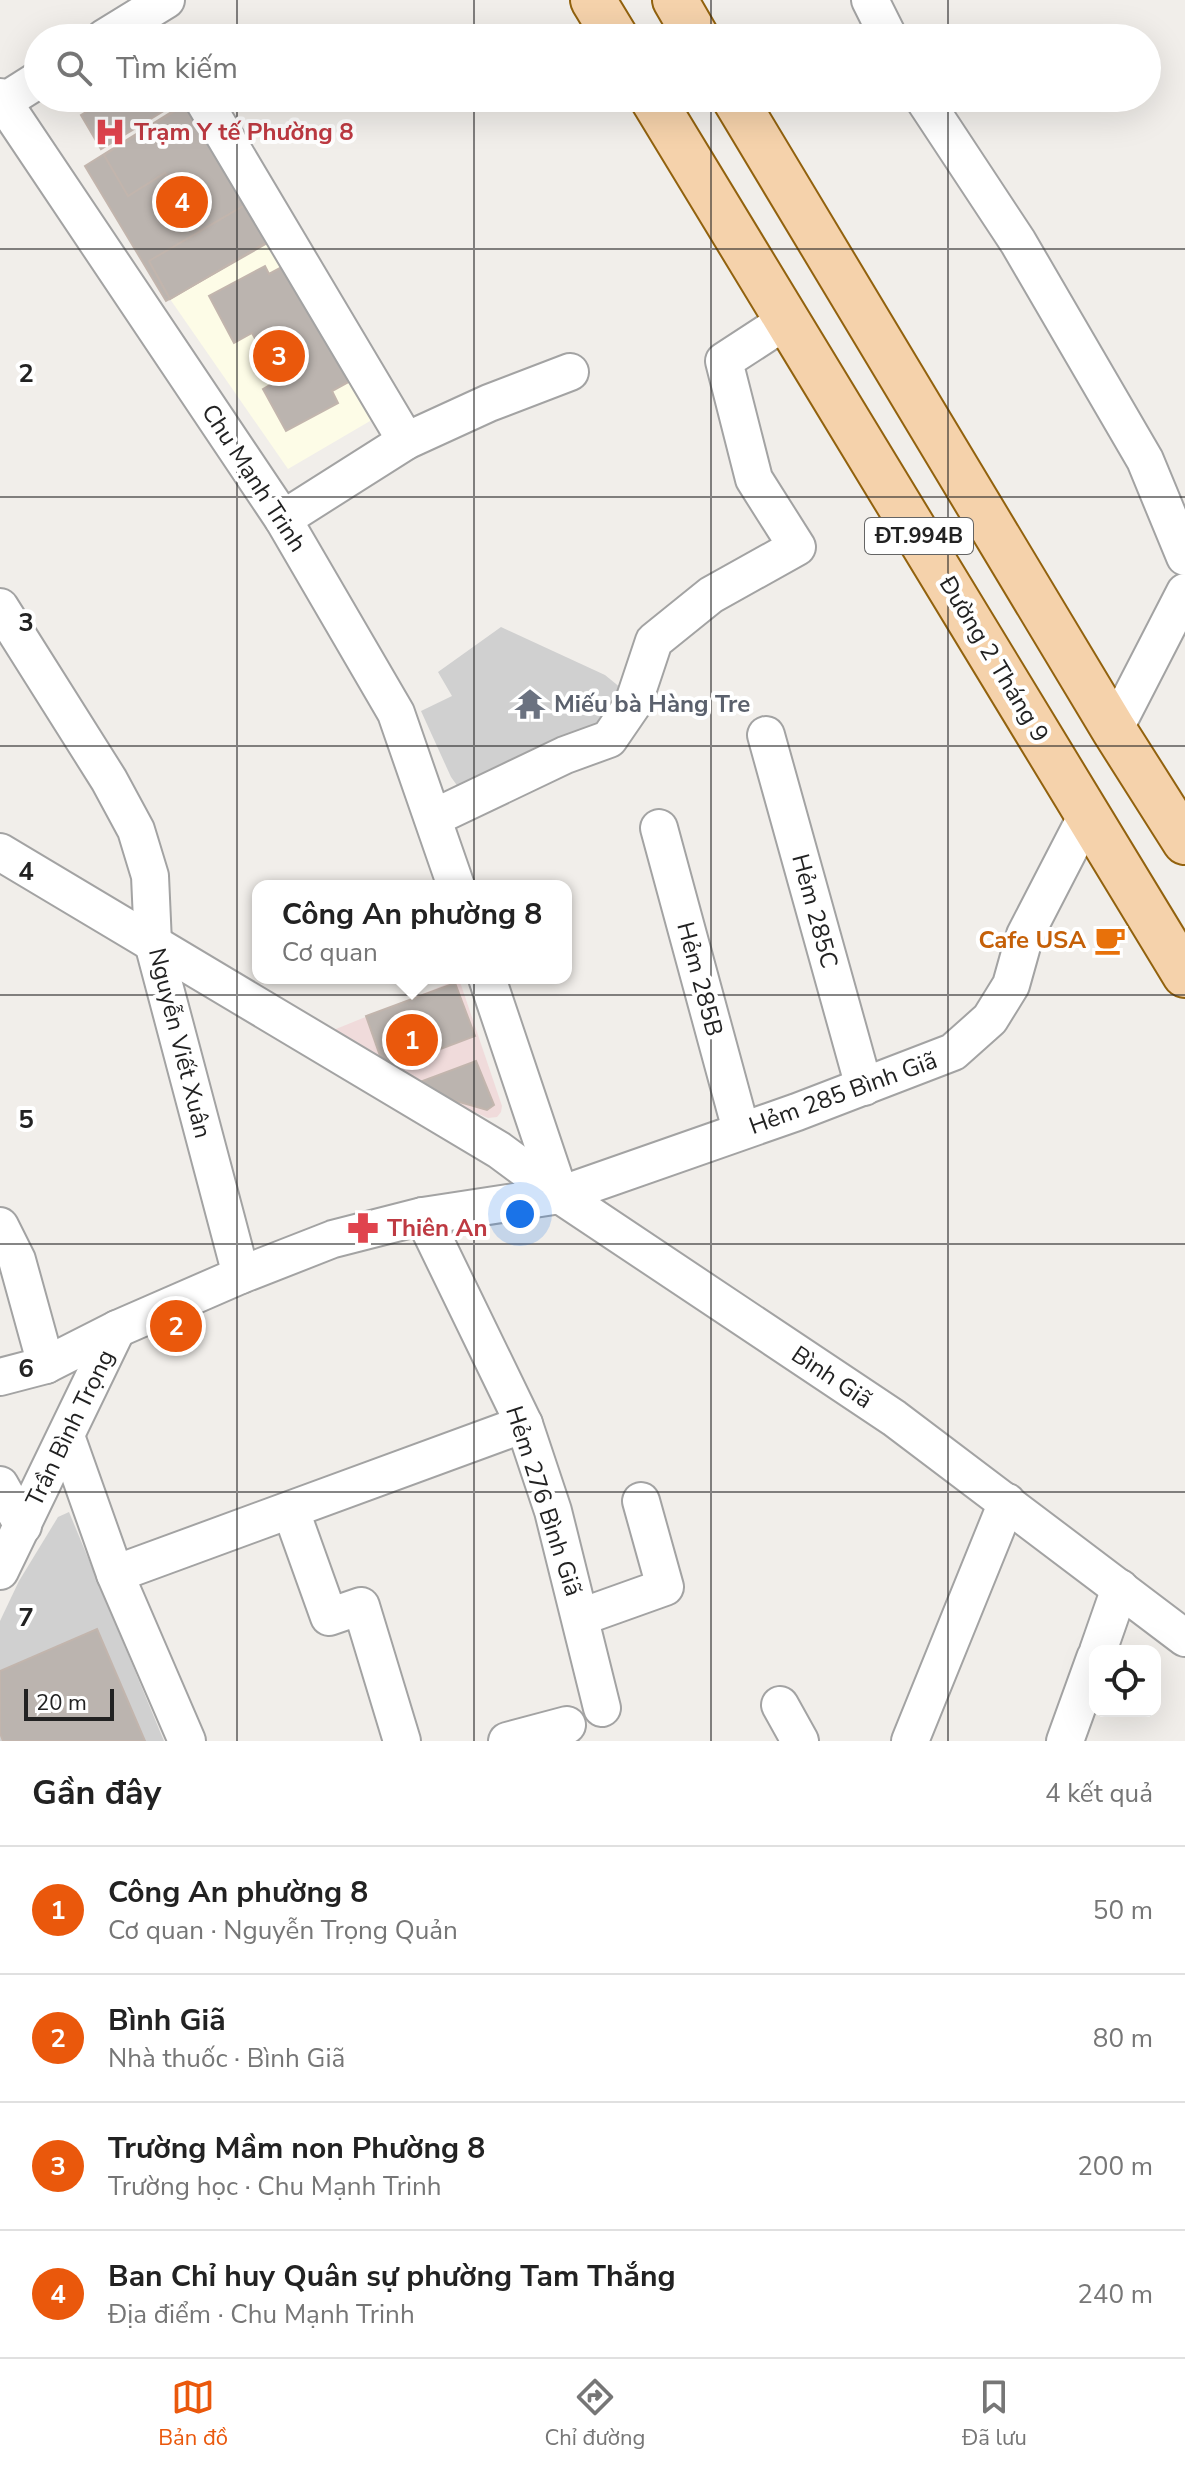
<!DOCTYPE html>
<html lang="vi">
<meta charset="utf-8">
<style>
body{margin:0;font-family:"Nunito Sans",sans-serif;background:#f6f6f6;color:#222}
.controls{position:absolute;right:24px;bottom:24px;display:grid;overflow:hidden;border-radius:16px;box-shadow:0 8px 32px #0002}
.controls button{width:72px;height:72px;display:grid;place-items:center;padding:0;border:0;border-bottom:2px solid #e0e0e0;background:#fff;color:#222;font:40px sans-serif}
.scale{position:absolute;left:24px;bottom:20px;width:90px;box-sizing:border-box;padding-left:8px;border:4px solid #222;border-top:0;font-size:22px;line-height:28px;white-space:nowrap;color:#222;-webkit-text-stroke:6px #fff;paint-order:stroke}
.you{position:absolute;left:520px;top:1214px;width:28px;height:28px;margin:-20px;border:6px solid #fff;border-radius:50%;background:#1a73e8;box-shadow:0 0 0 12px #1a73e833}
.badge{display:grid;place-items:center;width:52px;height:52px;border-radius:50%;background:#ea580c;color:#fff;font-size:26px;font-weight:700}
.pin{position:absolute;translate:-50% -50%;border:4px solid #fff;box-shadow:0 2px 8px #0006}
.popup{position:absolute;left:252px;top:880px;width:320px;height:104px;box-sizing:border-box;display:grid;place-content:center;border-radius:16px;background:#fff;filter:drop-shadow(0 2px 6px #0005);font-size:26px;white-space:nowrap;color:#767676}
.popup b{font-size:30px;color:#222}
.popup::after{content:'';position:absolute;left:50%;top:100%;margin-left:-16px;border:16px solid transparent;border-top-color:#fff}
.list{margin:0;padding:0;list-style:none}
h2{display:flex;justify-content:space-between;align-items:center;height:104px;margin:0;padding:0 32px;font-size:34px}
h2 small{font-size:26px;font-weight:400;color:#767676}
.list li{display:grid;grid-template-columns:52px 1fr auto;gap:24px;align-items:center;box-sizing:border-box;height:128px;padding:0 32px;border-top:2px solid #e0e0e0}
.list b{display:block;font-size:30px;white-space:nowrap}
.list p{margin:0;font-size:26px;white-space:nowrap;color:#767676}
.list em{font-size:26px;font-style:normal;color:#767676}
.icon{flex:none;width:44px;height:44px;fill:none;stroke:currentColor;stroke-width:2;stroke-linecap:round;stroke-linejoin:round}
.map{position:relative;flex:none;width:1185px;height:1741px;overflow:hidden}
.search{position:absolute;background:#fff;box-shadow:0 8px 32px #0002;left:24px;right:24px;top:24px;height:88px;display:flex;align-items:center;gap:20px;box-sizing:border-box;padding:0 28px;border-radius:44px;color:#767676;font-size:30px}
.sheet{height:616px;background:#fff}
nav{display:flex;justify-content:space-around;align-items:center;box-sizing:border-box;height:112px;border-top:2px solid #e0e0e0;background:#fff;font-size:22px;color:#767676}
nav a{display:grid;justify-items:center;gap:4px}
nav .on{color:#ea580c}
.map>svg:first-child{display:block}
.commercial{fill:#f0dbdb}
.education{fill:#fdfce7}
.religious{fill:#d0d0d0}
.building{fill:#bbb4af;stroke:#c2b5ad;stroke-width:2}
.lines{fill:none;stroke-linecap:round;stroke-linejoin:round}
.minor-casing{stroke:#a3a3a3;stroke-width:40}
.major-casing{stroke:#92620e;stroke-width:48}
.minor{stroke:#fff;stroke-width:36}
.major{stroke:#f5d2ab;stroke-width:44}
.grid{fill:none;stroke:#222;stroke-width:2;stroke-opacity:0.55}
.labels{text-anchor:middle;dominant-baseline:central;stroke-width:8;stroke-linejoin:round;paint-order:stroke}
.shield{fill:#fff;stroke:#646464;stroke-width:2}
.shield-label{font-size:22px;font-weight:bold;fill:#222}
.health-label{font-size:24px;font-weight:bold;fill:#be3a42;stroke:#fff;text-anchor:start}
.street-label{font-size:24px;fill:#222;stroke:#fff}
.worship-label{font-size:24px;font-weight:bold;fill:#5b616d;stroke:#fff;text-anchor:start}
.food-label{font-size:24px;font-weight:bold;fill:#c56008;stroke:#fff;text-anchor:end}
.grid-label{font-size:26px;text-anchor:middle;font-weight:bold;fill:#222;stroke:#fff;stroke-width:8;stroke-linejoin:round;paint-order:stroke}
</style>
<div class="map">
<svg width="1185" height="1741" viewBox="0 0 1185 1741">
<rect width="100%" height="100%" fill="#f1eeea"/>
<path class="commercial" d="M459,979L502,1106L501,1112L497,1117L488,1118L416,1086L331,1031Z"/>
<path class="education" d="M278,237L382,414L288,469L170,299Z"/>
<g class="religious">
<path d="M501,627L605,675L632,697L604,730L461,791L451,777L421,711L452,696L438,672Z"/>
<path d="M69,1512L164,1741H0V1621L19,1581L58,1517Z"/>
</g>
<g class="building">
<path d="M109,98H185L101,149L81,115Z"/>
<path d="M194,98L278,237L166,301L85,166Z"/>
<path d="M185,105L245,205L200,231L165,173L128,196L104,155Z"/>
<path d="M245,205L267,242L170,299L149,261Z"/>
<path d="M289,263L352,380L332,391L338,403L286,431L263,389L278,380L252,333L234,343L209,296L265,266L269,274Z"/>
<path d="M455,983L475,1036L385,1070L366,1016Z"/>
<path d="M476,1061L494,1105L487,1110L449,1099L420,1082Z"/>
<path d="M97,1629L145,1741H3L0,1733V1671Z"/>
</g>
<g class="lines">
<defs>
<g id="minor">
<path d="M870,0L889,38"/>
<path d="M104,38L166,0"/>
<path d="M0,97L283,519L396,713L456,886"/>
<path d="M202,98L406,441"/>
<path d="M923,98L1018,242L1145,460L1185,557"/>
<path d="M0,104L38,80"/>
<path d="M283,519L406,441L489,403L570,372"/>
<path d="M0,607L109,780L136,830L150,876L153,943L241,1275"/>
<path d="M1114,730L1185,592"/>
<path d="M766,735L864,1087"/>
<path d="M433,818L565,755L609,739L633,704L654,641L711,595L797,547L754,479L724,361L787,320"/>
<path d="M659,828L741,1130"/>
<path d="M0,852L499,1150L560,1195"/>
<path d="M487,978L560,1195"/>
<path d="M560,1195L797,1112L953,1052L990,1019L1011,985L1025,935L1088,813"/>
<path d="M423,1216L524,1424L553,1511L602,1708"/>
<path d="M0,1226L17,1260L46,1365"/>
<path d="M0,1377L46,1365L117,1329L241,1275L333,1239L423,1216L560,1195L894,1418L1185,1638"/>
<path d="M66,1436L115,1574L187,1741"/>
<path d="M0,1485L23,1526"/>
<path d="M291,1511L329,1617L361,1606L402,1741"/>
<path d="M0,1571L117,1329"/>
<path d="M115,1574L524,1424"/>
<path d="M581,1617L665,1587L641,1501"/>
<path d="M1098,1651L1120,1588"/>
<path d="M780,1705L800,1741"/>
<path d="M507,1741L567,1725"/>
<path d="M910,1741L1007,1502"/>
<path d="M1065,1741L1095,1658"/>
</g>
<g id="major">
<path d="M593,0L616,38"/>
<path d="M675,0L697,38"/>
<path d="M652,98L1185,975"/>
<path d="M734,98L1114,730L1185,842"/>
</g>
</defs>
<use href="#minor" class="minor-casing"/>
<use href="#major" class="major-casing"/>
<use href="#minor" class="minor"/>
<use href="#major" class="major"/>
</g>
<path class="grid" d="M237,0V38M474,0V38M711,0V38M948,0V38M237,98V1741M474,98V1741M711,98V1741M948,98V1741M0,249H1185M0,497H1185M0,746H1185M0,995H1185M0,1244H1185M0,1492H1185"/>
<defs>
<symbol id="hospital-bare" viewBox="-9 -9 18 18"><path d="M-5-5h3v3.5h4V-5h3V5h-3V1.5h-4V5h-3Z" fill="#e0444e" stroke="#fff" stroke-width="2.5" paint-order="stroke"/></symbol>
<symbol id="temple-bare" viewBox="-9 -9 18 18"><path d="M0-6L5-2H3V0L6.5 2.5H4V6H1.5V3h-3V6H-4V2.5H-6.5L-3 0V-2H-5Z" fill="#6b7280" stroke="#fff" stroke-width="2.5" paint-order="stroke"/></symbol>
<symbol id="cafe-bare" viewBox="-9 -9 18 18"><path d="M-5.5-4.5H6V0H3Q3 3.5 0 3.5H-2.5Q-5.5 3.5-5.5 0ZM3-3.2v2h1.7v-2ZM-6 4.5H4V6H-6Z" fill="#e8710a" stroke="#fff" stroke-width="2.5" paint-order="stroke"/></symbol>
<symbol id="pharmacy-bare" viewBox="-9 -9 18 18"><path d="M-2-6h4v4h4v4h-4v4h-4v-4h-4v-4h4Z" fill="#e0444e" stroke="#fff" stroke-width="2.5" paint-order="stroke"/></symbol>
</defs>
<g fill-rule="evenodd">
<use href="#hospital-bare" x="88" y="110" width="44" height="44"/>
<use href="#temple-bare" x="508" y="682" width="44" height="44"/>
<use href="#cafe-bare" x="1088" y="918" width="44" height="44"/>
<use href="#pharmacy-bare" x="341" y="1206" width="44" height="44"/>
</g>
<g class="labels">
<rect class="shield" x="865" y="518" width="108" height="36" rx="6"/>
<g class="shield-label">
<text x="919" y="536">ĐT.994B</text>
</g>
<g class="health-label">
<text x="134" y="132">Trạm Y tế Phường 8</text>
<text x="387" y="1228">Thiên An</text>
</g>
<g class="street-label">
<text transform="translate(254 478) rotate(57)">Chu Mạnh Trinh</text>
<text transform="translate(994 659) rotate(59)">Đường 2 Tháng 9</text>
<text transform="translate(815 911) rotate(75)">Hẻm 285C</text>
<text transform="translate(700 979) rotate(75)">Hẻm 285B</text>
<text transform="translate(180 1043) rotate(76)">Nguyễn Viết Xuân</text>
<text transform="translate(843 1093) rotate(-20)">Hẻm 285 Bình Giã</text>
<text transform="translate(832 1377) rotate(34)">Bình Giã</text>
<text transform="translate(70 1428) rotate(-64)">Trần Bình Trọng</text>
<text transform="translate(544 1501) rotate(72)">Hẻm 276 Bình Giã</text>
</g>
<g class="worship-label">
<text x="554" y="704">Miếu bà Hàng Tre</text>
</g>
<g class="food-label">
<text x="1086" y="940">Cafe USA</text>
</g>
</g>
<g class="grid-label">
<text x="26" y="382">2</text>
<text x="26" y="631">3</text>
<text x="26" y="880">4</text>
<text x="26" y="1128">5</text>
<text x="26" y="1377">6</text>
<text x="26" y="1626">7</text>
</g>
</svg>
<div class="controls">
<button><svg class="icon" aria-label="locate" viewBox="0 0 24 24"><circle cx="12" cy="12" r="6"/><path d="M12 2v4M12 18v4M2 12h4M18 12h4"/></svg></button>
</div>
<div class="scale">20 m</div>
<div class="you"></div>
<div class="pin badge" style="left:412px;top:1040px">1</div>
<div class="popup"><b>Công An phường 8</b>Cơ quan</div>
<div class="pin badge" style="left:176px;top:1326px">2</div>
<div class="pin badge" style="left:279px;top:356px">3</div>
<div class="pin badge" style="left:182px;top:202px">4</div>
<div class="search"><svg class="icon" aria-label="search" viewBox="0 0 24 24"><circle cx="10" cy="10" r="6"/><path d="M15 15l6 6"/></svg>Tìm kiếm</div>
</div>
<section class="sheet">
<h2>Gần đây<small>4 kết quả</small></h2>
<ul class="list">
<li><span class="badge">1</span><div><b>Công An phường 8</b><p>Cơ quan · Nguyễn Trọng Quản</p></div><em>50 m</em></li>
<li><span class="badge">2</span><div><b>Bình Giã</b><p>Nhà thuốc · Bình Giã</p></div><em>80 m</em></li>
<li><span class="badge">3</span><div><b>Trường Mầm non Phường 8</b><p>Trường học · Chu Mạnh Trinh</p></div><em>200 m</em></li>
<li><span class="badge">4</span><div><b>Ban Chỉ huy Quân sự phường Tam Thắng</b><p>Địa điểm · Chu Mạnh Trinh</p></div><em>240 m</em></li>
</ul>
</section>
<nav>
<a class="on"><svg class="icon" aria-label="map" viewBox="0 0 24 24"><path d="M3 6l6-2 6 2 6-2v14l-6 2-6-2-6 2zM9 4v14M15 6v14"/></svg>Bản đồ</a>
<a><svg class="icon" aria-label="directions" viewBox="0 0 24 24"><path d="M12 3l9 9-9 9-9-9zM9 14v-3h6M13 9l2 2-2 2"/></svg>Chỉ đường</a>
<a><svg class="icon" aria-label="saved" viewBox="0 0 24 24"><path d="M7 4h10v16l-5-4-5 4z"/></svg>Đã lưu</a>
</nav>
